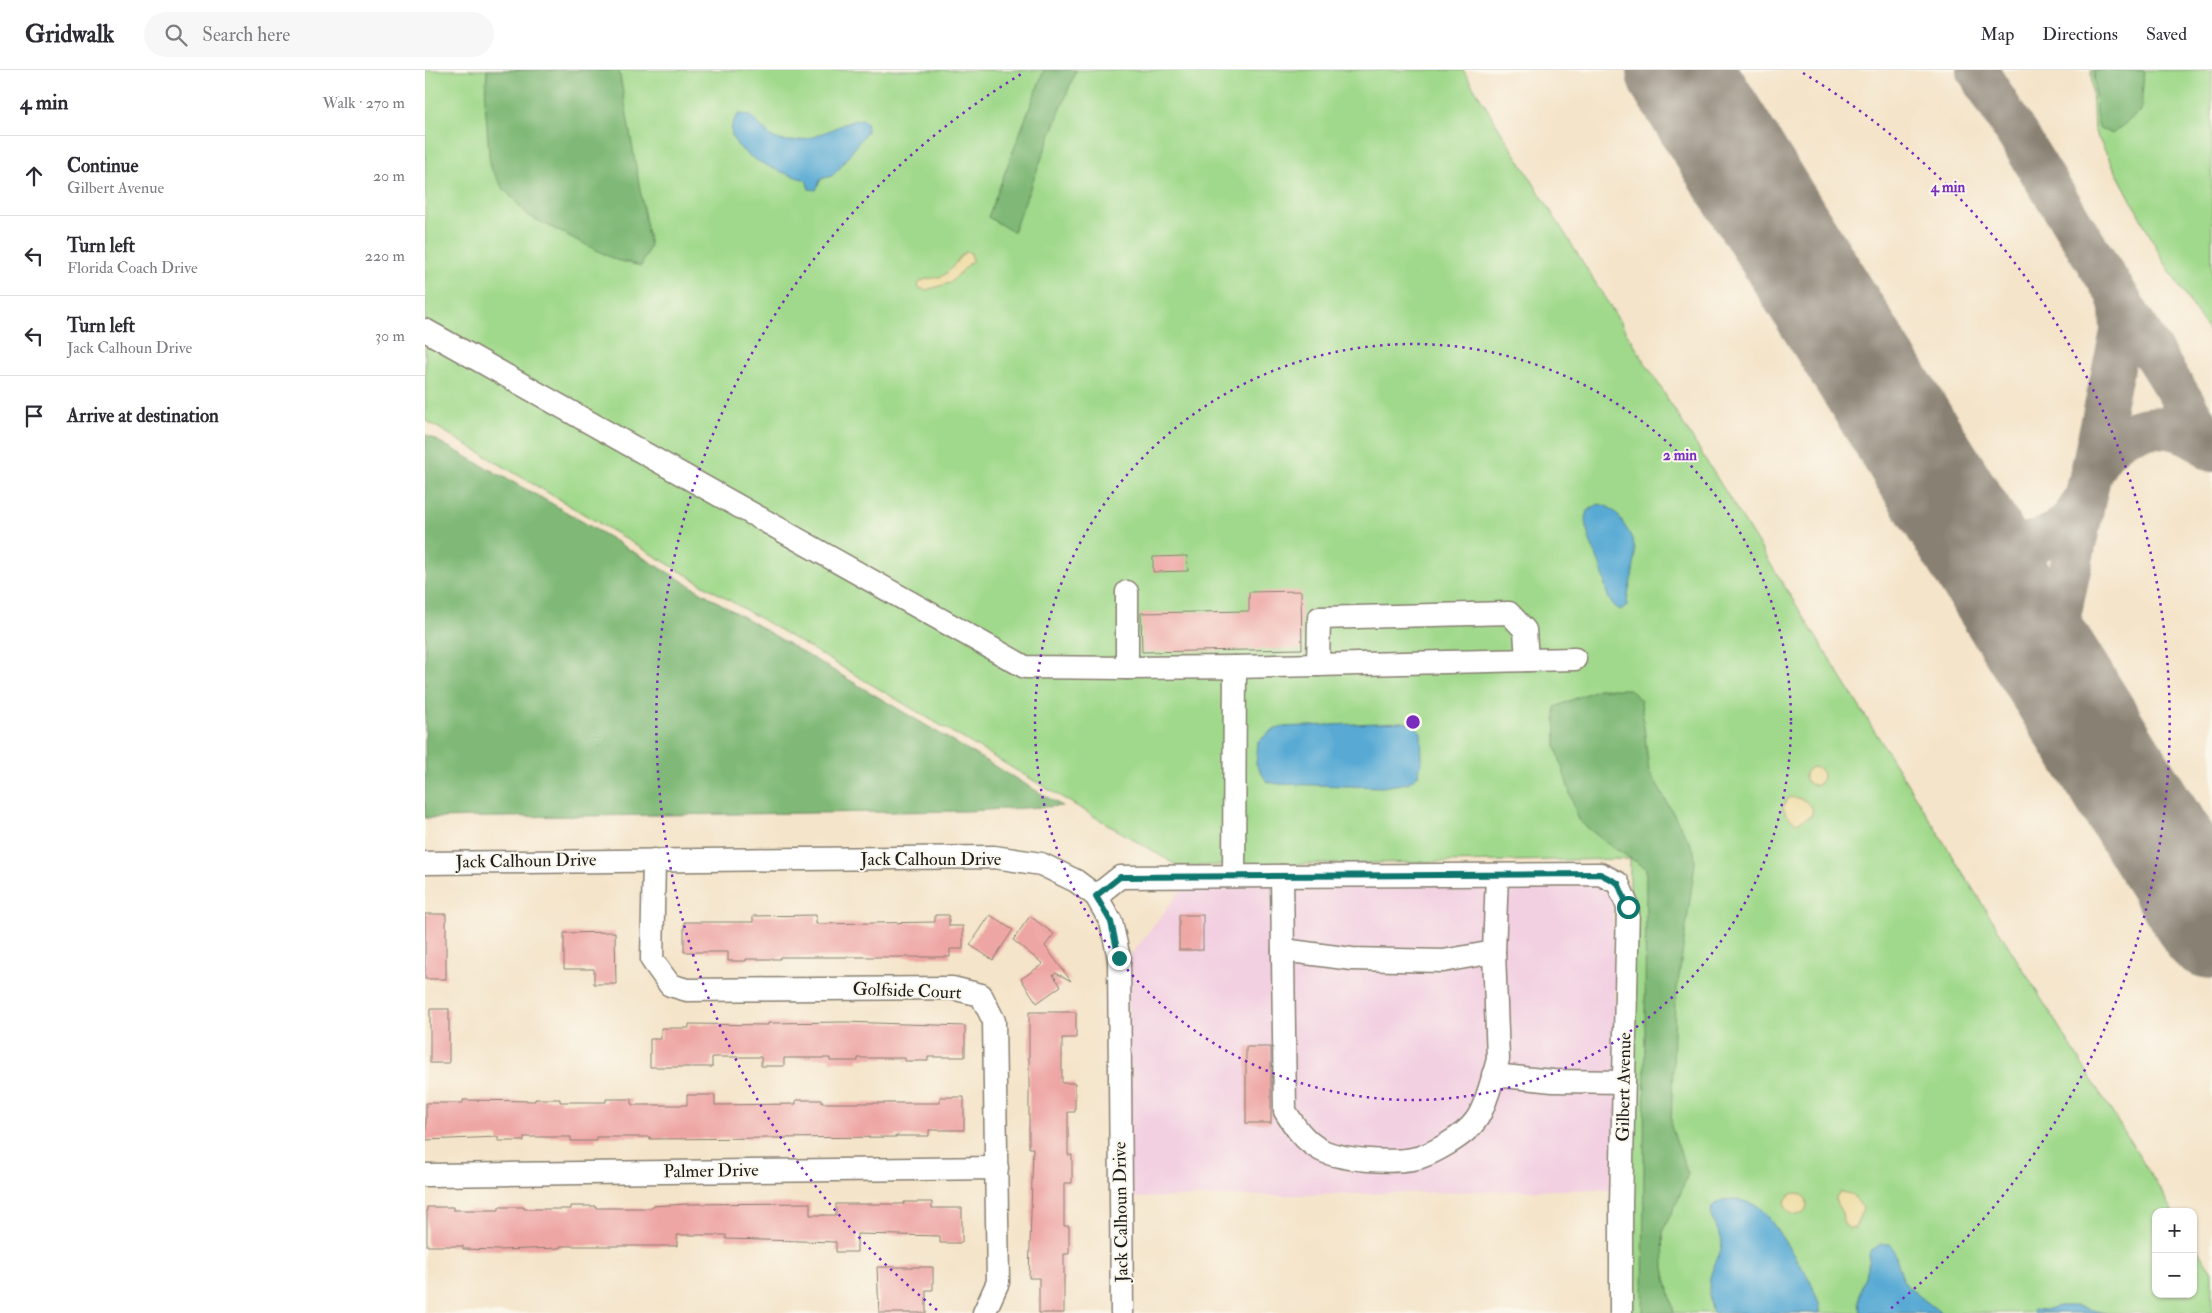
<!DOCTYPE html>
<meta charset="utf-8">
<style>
body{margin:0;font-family:"IM FELL Double Pica",serif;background:#f7f7f7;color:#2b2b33}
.controls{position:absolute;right:15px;bottom:15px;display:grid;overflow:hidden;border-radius:10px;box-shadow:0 1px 4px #0004}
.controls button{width:45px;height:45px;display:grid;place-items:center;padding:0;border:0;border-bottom:1px solid #e1e1e2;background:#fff;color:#2b2b33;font:25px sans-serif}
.stop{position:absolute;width:15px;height:15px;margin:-11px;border:4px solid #0f766e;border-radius:50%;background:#fff}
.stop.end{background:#0f766e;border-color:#fff;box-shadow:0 1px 5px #0008}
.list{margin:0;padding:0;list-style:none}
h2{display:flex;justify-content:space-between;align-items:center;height:65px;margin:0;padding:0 20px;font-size:21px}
h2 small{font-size:16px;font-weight:400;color:#7c7c81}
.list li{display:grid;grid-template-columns:32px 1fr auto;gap:15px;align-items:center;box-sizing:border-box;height:80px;padding:0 20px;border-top:1px solid #e1e1e2}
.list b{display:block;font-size:19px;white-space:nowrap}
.list p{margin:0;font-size:16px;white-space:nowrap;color:#7c7c81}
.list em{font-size:16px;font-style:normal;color:#7c7c81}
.icon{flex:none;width:28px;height:28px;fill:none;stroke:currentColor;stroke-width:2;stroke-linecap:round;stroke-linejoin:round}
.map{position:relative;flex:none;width:1787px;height:1243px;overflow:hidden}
header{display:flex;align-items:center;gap:30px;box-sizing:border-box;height:70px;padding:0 25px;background:#fff;border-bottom:1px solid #e1e1e2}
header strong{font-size:24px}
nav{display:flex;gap:28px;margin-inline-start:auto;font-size:18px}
.search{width:350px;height:45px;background:#f7f7f7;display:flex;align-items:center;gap:12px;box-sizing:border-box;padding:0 18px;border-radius:28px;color:#7c7c81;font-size:19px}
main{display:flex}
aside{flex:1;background:#fff}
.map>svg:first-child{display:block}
.built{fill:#f2cfe1}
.green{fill:#a0d98b;stroke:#5e7a54}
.forest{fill:#80b977;stroke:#4e6a4a}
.sand{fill:#eeda9e;stroke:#857b5d}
.water{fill:#59aad4;stroke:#3a6378}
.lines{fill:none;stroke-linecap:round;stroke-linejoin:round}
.taxiway{stroke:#888072;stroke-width:42}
.runway{stroke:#888072;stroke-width:106}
.building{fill:#eea6a4}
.minor-casing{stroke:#888072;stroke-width:25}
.minor{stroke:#fff;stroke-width:22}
.route{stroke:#0f766e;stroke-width:6}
.ring{fill:none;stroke:#7b2cbf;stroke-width:2.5;stroke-dasharray:2.5 5}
.labels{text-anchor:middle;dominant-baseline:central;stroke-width:4;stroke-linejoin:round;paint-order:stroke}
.street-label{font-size:18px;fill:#1c1c1c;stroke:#fbf7ec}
.centre{fill:#7b2cbf;stroke:#fbf7ec;stroke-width:2.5}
.ring-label{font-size:15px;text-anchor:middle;font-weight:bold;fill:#7b2cbf;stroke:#fbf7ec;stroke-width:4;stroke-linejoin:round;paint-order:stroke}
</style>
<header>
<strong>Gridwalk</strong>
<div class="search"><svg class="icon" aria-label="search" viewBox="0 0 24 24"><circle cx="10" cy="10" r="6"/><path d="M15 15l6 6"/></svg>Search here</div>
<nav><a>Map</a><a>Directions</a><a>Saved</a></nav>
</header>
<main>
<aside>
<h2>4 min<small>Walk · 270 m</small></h2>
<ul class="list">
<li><svg class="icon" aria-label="ahead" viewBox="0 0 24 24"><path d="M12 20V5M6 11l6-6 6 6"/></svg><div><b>Continue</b><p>Gilbert Avenue</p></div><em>20 m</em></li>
<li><svg class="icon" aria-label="left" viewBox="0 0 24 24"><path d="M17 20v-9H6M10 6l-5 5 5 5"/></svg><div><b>Turn left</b><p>Florida Coach Drive</p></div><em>220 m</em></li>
<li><svg class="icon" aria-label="left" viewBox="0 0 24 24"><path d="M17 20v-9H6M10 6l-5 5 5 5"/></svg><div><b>Turn left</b><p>Jack Calhoun Drive</p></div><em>30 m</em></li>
<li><svg class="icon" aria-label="arrive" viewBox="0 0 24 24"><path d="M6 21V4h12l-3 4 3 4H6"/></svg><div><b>Arrive at destination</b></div></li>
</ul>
</aside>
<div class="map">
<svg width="1787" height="1243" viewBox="0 0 1787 1243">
<rect width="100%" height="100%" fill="#fbf7ec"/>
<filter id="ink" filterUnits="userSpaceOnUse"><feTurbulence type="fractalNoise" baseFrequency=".02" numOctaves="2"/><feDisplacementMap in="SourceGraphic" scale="10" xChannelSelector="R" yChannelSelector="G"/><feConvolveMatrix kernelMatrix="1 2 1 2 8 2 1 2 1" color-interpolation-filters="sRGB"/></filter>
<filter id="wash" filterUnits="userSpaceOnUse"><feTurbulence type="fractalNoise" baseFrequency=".0096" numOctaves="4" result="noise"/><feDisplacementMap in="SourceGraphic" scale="20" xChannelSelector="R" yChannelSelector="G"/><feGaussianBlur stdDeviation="1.12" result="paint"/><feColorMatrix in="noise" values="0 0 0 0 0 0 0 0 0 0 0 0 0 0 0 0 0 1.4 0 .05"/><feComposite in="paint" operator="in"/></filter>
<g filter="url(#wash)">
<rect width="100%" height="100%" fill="#f4e4c9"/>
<path class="built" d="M1187,797L1194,1119L705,1128L702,890L769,803Z"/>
<g class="green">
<path d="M0,0H1038L1749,1142H1731V1224H1768V1172L1787,1202V1243H1203L1205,789L753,796L0,350Z"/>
<path d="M1666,0H1787V267L1739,192L1669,60Z"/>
</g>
<g class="forest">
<path d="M62,0H194L225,176L216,196L191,190L104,146L78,118L65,97L60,30Z"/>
<path d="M619,0H651L588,162L563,147Z"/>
<path d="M1669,0H1719L1716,41L1687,64L1674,58L1671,43Z"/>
<path d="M0,364L126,433L637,736L542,741L0,748Z"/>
<path d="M1173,619H1205L1216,631L1224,701L1269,780L1270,794L1250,934L1246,1056L1263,1104L1253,1130L1238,1160L1239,1198L1249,1243H1218L1221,798L1184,775L1153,750L1131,677L1130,637Z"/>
</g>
<g class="sand">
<path d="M541,182L546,183L547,191L525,213L501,220L494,218L493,214C500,206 510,210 519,205C529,199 532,187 541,182Z"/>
<circle cx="1389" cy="706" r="9"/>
<path d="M1363,728C1373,726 1382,730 1388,739L1386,746L1371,753L1361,745L1358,737Z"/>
<path d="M1415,1122L1426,1124L1438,1138L1430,1158H1423C1416,1152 1419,1149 1417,1143C1414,1136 1410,1135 1411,1127Z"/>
<circle cx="1371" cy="1134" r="11"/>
</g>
<g class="water">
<path d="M314,44C332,42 338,67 355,70C386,76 410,53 437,49L441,52L442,61L413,100L407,106L396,109L391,120L384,119L381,110C359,104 282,78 314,44Z"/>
<path d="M1174,434C1186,437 1191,441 1197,452C1201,458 1205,464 1207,469C1216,489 1202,515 1202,536L1197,540C1180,535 1181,515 1177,501C1170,479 1158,465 1162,441Z"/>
<path d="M978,652L989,655L996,662L997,690L993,705L983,713L957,717L854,714L842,712L831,694L833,672L846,661L857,657Z"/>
<path d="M1312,1129L1333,1136L1342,1145L1384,1208L1395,1236V1243H1288C1283,1227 1282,1212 1289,1196C1292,1189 1296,1183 1297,1174C1297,1159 1283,1155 1287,1137L1297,1130Z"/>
<path d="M1456,1174H1465L1468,1177L1478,1210L1483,1217L1516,1243H1436C1431,1226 1437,1216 1442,1201C1444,1195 1443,1187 1445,1181Z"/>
<path d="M1634,1236H1651L1681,1243H1608V1239L1620,1240Z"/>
</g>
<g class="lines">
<g class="taxiway">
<path d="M1258,0L1335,124"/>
<path d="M1552,0L1787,378"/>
<path d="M1456,319L1534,444C1569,492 1637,480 1660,427"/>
<path d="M1666,403C1689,352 1748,342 1787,381"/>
<path d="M1683,683L1633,601L1629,574L1696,262L1695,238L1691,223"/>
</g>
<path class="runway" d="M1254,0L1787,856"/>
</g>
<g id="blocks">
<g class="building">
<path d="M762,486L763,501L728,502V487Z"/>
<path d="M876,521L877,579L717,582L716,543L824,541V522Z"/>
<rect x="0" y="844" width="21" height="65"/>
<path d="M391,845V854L510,852V845H524V856H538V879H525V887H355V889H321V891H303V882H259V852H328V846Z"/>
<path d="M565,845L588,860L568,890L545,875Z"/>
<rect x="754" y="845" width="24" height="35"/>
<path d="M605,846L629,864L620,876L646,911L631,903L628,905L636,916L612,933L596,909L618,894L588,870Z"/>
<path d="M190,862L191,914H169V899H139V863Z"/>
<rect x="5" y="939" width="19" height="54"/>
<path d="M604,942H651V968H637V1013H650V1042H643V1085H647V1113H639V1156H644V1184H639V1243H614V1208H604L608,1078H604Z"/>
<path d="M420,952L540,956V987H503V991H480V988H433V991H405V988H359V996H336V987H287V997H225V969H236V958H264V954L343,955V953Z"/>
<rect x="821" y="977" width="25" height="76"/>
<path d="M262,1025H290V1035L371,1034V1030H397V1033H515V1027H539V1060H504V1066H471V1067L225,1069V1067H171V1071H146V1067H99V1071H73V1067L1,1070V1033H38V1030L110,1031V1029H135V1032H181V1029H207V1035H262Z"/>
<path d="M479,1132H507V1138H537V1173H515V1166L432,1164V1182H411V1172L301,1169V1165H252V1176H135V1178L74,1180L38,1179V1176H2V1137H28V1140H74V1137H99V1139H146V1136H171V1138H227V1136L263,1134L385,1133V1145H411V1134H479Z"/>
<path d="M452,1197H508V1220H501V1243H454Z"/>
</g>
</g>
</g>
<g filter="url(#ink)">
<use href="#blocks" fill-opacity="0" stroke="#888072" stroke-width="1"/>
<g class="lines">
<defs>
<g id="minor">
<path d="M0,260L600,597L702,598"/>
<path d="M702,522V598L810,597L809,806"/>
<path d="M893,595L894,548L1084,543L1100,560L1102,590"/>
<path d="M810,597L1150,589"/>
<path d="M229,790L227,890L245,915L262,920L527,918L556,925L569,951L573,1212L559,1243"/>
<path d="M0,793L569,787L616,794L651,811L671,826L686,852L694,888L697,1243"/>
<path d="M857,806L860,1041C870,1057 879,1071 896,1080C915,1090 965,1093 987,1089C1004,1087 1041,1065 1051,1050C1060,1039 1069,1004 1073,989L1069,882L1072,805"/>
<path d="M671,826L695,807L1175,804L1193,813L1203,837L1196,1133V1243"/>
<path d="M858,880L927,889L1018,891L1069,882"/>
<path d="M1068,1005L1128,1011L1199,1012"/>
<path d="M0,1105L572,1098"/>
</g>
</defs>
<use href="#minor" class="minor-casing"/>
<use href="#minor" class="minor"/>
</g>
</g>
<g class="lines" filter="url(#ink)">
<path class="route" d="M694,888L686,852L671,826L695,807L1175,804L1193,813L1203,837"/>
</g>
<g class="ring">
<circle cx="988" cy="652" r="378"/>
<path d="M512 1240A757 757 0 0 1 598 3M1378 3A757 757 0 0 1 1464 1240"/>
</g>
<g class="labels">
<g class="street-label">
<text x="506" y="789">Jack Calhoun Drive</text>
<text transform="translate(101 791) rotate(-1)">Jack Calhoun Drive</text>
<text transform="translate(482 921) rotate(2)">Golfside Court</text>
<text transform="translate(1199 1017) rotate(-89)">Gilbert Avenue</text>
<text transform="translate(286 1101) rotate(-1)">Palmer Drive</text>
<text transform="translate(696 1142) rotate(-91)">Jack Calhoun Drive</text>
</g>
</g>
<circle cx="988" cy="652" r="8" class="centre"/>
<g class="ring-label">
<text x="1523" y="122">4 min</text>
<text x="1255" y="390">2 min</text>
</g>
</svg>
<div class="controls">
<button>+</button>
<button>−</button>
</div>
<div class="stop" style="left:1203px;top:837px"></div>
<div class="stop end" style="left:694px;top:888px"></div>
</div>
</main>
